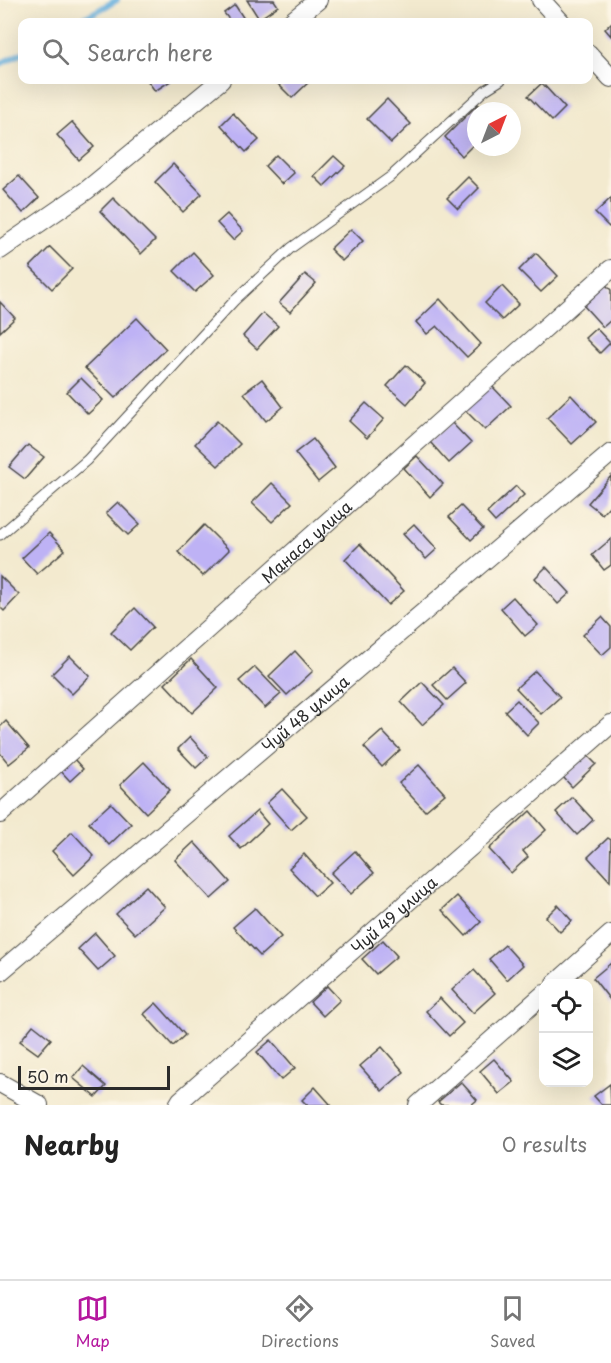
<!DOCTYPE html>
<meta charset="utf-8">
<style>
body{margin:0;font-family:"Playpen Sans",sans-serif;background:#f2f2f2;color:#222}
.controls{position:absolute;right:18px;bottom:18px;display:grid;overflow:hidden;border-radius:12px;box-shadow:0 6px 24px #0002}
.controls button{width:54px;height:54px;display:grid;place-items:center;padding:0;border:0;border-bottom:2px solid #e0e0e0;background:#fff;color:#222;font:30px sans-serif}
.compass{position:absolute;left:467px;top:102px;width:54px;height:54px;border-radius:50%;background:#fff;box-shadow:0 6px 24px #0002;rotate:42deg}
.scale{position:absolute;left:18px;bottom:15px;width:152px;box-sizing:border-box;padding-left:6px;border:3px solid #2b2b2b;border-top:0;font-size:16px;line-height:21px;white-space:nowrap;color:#2b2b2b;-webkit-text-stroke:4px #fcf5e5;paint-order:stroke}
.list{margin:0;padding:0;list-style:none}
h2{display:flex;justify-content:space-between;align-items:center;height:78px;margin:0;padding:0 24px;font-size:26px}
h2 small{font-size:20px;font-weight:400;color:#767676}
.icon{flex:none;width:33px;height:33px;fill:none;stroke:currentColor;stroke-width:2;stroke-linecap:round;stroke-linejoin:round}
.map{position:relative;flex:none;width:611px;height:1105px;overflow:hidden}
.search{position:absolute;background:#fff;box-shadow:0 6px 24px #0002;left:18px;right:18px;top:18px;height:66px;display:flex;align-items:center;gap:15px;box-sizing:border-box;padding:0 21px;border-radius:12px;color:#767676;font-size:22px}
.sheet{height:174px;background:#fff}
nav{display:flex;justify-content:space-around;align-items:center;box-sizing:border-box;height:84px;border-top:2px solid #e0e0e0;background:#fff;font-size:16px;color:#767676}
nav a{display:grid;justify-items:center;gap:3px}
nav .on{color:#b5179e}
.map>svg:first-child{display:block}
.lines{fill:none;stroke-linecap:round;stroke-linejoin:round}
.stream{stroke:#67b1df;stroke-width:6}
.building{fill:#beb2f5}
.service-casing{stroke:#494844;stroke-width:11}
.minor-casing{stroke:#494844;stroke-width:20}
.service{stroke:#fff;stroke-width:9}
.minor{stroke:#fff;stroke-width:18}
.labels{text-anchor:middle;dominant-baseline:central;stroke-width:5;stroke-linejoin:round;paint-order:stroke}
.street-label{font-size:16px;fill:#2b2b2b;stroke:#fcf5e5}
</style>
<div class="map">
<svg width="611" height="1105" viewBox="0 0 611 1105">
<rect width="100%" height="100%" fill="#fcf5e5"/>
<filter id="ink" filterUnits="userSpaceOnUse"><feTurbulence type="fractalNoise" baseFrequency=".0167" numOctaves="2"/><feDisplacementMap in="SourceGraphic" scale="12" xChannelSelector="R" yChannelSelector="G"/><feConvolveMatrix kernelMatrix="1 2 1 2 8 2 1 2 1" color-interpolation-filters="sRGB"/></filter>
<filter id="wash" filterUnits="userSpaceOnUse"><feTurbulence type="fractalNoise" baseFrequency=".008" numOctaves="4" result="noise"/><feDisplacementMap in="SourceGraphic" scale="24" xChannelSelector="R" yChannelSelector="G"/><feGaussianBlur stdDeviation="1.35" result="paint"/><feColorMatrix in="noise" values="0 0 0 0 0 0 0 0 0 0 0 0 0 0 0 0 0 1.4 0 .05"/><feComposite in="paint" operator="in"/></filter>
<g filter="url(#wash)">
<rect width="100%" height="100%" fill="#f3eacf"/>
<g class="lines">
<g class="stream">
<path d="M77,22L117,0"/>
<path d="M0,64L22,53"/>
</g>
</g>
<g id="blocks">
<g class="building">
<path d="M247,0H274L278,6L259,19Z"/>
<path d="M235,5L246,22H231L224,13Z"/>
<path d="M611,23V36L605,29Z"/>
<path d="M147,80H172L155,91Z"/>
<path d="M274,80H309L310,81L292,98Z"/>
<path d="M542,83L565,108L552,121L528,96Z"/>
<path d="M387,99L411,124L391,143L367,119Z"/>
<path d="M478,104L485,111H476V142L462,156L445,137Z"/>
<path d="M233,113L259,140L246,152L221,125Z"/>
<path d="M72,122L94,147L79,160L57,135Z"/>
<path d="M276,155L294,173L282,184L265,166Z"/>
<path d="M334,156L345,166L324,186L314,176Z"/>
<path d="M173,164L202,194L183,212L155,182Z"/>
<path d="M19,176L39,198L23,213L3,190Z"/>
<path d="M468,177L479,188L458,209L447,198Z"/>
<path d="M113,198L155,240L141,254L100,211Z"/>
<path d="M611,198V225L609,227L595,213Z"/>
<path d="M227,214L243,231L233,240L217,223Z"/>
<path d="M351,229L363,241L342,261L330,249Z"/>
<path d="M50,247L72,269L52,289L30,267Z"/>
<path d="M193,252L214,275L195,292L174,271Z"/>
<path d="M536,253L558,276L541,292L519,270Z"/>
<path d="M305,274L316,283L290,312L279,303Z"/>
<path d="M606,285L611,290V320L603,327L584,306Z"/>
<path d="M502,286L519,304L502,320L485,303Z"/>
<path d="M440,299L481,344L467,357L437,326L427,334L416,322Z"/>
<path d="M0,302L15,318L0,332Z"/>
<path d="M263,313L278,326L257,349L243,336Z"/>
<path d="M137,318L166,349L115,398L85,368Z"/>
<path d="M596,328L610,343L600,353L585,338Z"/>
<path d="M406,365L425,383L407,404L387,386Z"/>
<path d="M81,378L103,400L88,414L67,392Z"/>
<path d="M262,379L283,407L266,421L244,393Z"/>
<path d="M490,384L511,406L485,430L464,409Z"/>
<path d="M571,395L596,422L572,444L547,418Z"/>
<path d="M366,403L384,419L367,438L349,421Z"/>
<path d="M217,421L240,444L218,466L195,444Z"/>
<path d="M451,422L471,443L449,463L430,442Z"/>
<path d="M313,439L335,468L318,482L295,453Z"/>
<path d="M28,445L44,457L25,479L9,467Z"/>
<path d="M417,456L443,484L430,497L404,468Z"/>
<path d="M611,476V504L602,514L588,503Z"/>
<path d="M272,483L292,503L272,522L252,503Z"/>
<path d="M516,486L524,495L495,522L487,513Z"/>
<path d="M118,502L140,524L128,535L106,513Z"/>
<path d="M461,506L483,529L471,540L449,517Z"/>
<path d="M414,524L437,549L426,559L403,534Z"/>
<path d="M204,525L229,550L203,576L178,552Z"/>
<path d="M49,533L65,550L37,574L22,558Z"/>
<path d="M611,539V565L604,570L592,555Z"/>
<path d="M360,544L404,591L388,605L345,559Z"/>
<path d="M546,567L570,593L558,604L535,578Z"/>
<path d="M0,576L19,595L4,611L0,607Z"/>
<path d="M513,597L538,625L525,636L501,608Z"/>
<path d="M135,608L153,627L130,650L111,632Z"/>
<path d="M602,617L611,627V647L602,655L583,635Z"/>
<path d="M295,651L313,671L287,695L269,676Z"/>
<path d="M70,656L90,676L72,694L52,674Z"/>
<path d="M191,659L218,688L192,713L165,684Z"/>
<path d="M255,667L281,694L265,708L239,681Z"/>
<path d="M452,668L466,683L447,700L433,685Z"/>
<path d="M535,671L560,697L541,714L516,688Z"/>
<path d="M422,682L444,705L422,725L401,702Z"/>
<path d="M517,700L539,723L527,735L505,711Z"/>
<path d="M6,721L29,748L9,764L0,753V727Z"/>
<path d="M382,731L400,750L382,767L364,747Z"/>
<path d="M190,737L208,757L196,768L178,749Z"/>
<path d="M587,755L596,764L572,787L563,777Z"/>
<path d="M73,758L83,769L70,781L60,770Z"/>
<path d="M144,762L170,790L146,813L120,785Z"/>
<path d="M419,765L445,794L425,811L399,783Z"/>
<path d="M282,789L307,816L291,830L267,803Z"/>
<path d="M572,797L593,820L577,835L556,812Z"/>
<path d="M111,803L131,824L109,845L89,823Z"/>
<path d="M257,811L268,824L241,849L229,836Z"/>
<path d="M530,811L546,830L523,851L528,857L511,873L489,849Z"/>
<path d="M72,832L94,856L74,875L52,851Z"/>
<path d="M608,838L611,840L610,881L588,857Z"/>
<path d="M194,842L230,882L211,899L175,860Z"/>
<path d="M355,851L374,873L351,894L331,873Z"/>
<path d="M304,854L330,883L315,896L289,868Z"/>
<path d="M146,886L165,907L135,934L116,914Z"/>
<path d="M457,896L481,922L466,936L442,910Z"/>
<path d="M558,905L572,921L560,932L546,917Z"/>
<path d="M255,908L281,937L260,956L233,927Z"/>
<path d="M95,933L115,956L98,971L78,949Z"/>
<path d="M383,940L397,956L376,974L362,959Z"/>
<path d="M505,945L523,965L507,980L489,959Z"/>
<path d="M611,963V1001L593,978Z"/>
<path d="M474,970L495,993L473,1013L452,990Z"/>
<path d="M327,986L340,1000L323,1016L310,1002Z"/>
<path d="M440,998L463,1023L449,1036L426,1011Z"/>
<path d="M156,1003L185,1035L173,1046L144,1014Z"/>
<path d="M33,1025L51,1039L38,1054L20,1041Z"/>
<path d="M271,1040L295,1068L281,1080L257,1052Z"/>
<path d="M382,1047L404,1072L382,1091L360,1066Z"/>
<path d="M494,1059L514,1082L499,1094L480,1071Z"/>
<path d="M83,1066L106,1086L96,1097L73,1078Z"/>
<path d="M461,1082L477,1100L471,1105H441L438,1102Z"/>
<path d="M610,1084L611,1105H602L594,1096Z"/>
<path d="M315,1087L331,1105H307L302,1100Z"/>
</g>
</g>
</g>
<g filter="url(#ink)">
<use href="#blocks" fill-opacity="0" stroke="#494844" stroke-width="1.5"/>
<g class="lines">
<defs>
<path id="service" d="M0,535L87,460L234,301L291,248L390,177L485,90L501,80"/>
<g id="minor">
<path d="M541,0L561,22"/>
<path d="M291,22L318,0"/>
<path d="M588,53L611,78"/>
<path d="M0,250L87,190L221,80"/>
<path id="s1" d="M0,814L611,269"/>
<path id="s2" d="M0,972L611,453"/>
<path d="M555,984L611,934"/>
<path d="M0,1083L39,1105"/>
<path id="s3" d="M178,1105L181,1100L611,724"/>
<path d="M418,1105L544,994"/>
</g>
</defs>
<use href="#service" class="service-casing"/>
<use href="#minor" class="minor-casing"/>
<use href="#service" class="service"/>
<use href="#minor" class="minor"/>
</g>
</g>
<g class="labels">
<g class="street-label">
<text stroke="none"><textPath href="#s1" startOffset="410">Манаса улица</textPath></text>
<text stroke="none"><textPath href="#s2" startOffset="400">Чуй 48 улица</textPath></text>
<text stroke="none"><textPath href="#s3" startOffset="288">Чуй 49 улица</textPath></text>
</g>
</g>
</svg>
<div class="controls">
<button><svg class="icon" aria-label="locate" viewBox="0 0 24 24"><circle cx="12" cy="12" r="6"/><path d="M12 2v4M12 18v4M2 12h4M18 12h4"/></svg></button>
<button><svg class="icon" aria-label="layers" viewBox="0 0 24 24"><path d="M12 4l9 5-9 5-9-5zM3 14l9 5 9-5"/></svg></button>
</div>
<svg class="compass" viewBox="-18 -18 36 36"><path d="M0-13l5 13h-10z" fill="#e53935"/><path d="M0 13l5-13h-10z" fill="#767676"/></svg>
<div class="scale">50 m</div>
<div class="search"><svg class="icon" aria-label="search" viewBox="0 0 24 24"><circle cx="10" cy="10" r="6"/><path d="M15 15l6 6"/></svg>Search here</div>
</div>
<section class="sheet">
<h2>Nearby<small>0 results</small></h2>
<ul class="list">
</ul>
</section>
<nav>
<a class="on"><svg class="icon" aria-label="map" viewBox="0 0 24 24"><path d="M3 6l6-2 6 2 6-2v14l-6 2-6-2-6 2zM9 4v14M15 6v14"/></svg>Map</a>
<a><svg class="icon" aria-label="directions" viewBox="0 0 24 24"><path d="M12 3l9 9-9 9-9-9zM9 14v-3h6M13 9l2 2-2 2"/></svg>Directions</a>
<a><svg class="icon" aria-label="saved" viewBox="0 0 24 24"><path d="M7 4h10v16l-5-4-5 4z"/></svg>Saved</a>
</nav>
